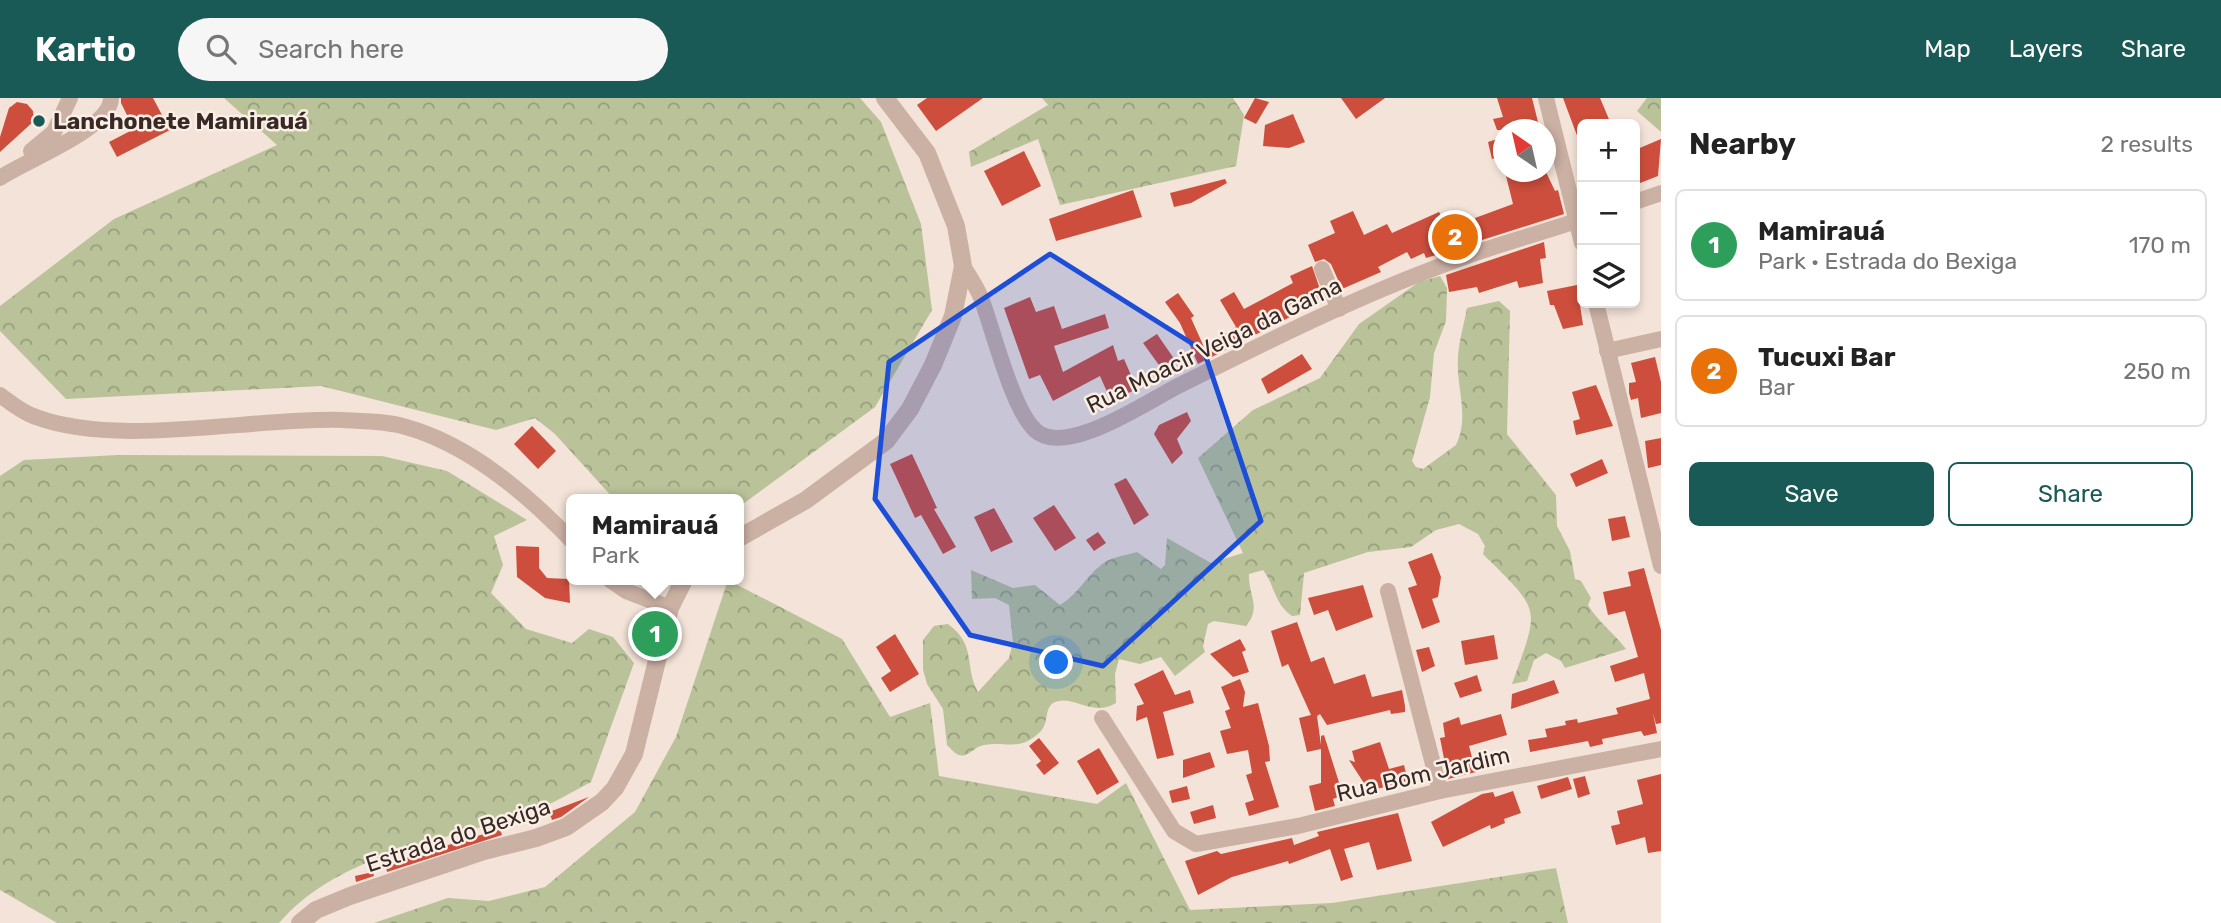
<!DOCTYPE html>
<meta charset="utf-8">
<style>
body{margin:0;font-family:Rubik,sans-serif;background:#f6f6f6;color:#222}
.controls{position:absolute;right:21px;top:21px;display:grid;overflow:hidden;border-radius:10px;box-shadow:0 4px 10px #0003}
.controls button{width:63px;height:63px;display:grid;place-items:center;padding:0;border:0;border-bottom:2px solid #e0e0e0;background:#fff;color:#222;font:35px sans-serif}
.compass{position:absolute;left:1493px;top:21px;width:63px;height:63px;border-radius:50%;background:#fff;box-shadow:0 4px 10px #0003;rotate:326deg}
.you{position:absolute;left:1057px;top:565px;width:24px;height:24px;margin:-18px;border:5px solid #fff;border-radius:50%;background:#1a73e8;box-shadow:0 0 0 10px #1a73e833}
.badge{display:grid;place-items:center;width:46px;height:46px;border-radius:50%;background:#195956;color:#fff;font-size:23px;font-weight:700}
.pin{position:absolute;translate:-50% -50%;border:4px solid #fff;box-shadow:0 2px 7px #0006}
.popup{position:absolute;left:566px;top:396px;width:178px;height:91px;box-sizing:border-box;display:grid;place-content:center;border-radius:10px;background:#fff;filter:drop-shadow(0 2px 5px #0005);font-size:23px;white-space:nowrap;color:#767676}
.popup b{font-size:26px;color:#222}
.popup::after{content:'';position:absolute;left:50%;top:100%;margin-left:-14px;border:14px solid transparent;border-top-color:#fff}
.list{margin:0;padding:0;list-style:none}
h2{display:flex;justify-content:space-between;align-items:center;height:91px;margin:0;padding:0 28px;font-size:30px}
h2 small{font-size:23px;font-weight:400;color:#767676}
.list li{display:grid;grid-template-columns:46px 1fr auto;gap:21px;align-items:center;box-sizing:border-box;height:112px;margin:0 14px 14px;padding:0 14px;border:2px solid #e0e0e0;border-radius:10px}
.list b{display:block;font-size:26px;white-space:nowrap}
.list p{margin:0;font-size:23px;white-space:nowrap;color:#767676}
.list em{font-size:23px;font-style:normal;color:#767676}
.actions{display:flex;gap:14px;padding:21px 28px}
.actions a{flex:1;padding:16px 0;border:2px solid #195956;border-radius:10px;text-align:center;font-size:24px;color:#195956}
.actions .main{background:#195956;color:#fff}
.icon{flex:none;width:38px;height:38px;fill:none;stroke:currentColor;stroke-width:2;stroke-linecap:round;stroke-linejoin:round}
.map{position:relative;flex:none;width:1661px;height:825px;overflow:hidden}
header{display:flex;align-items:center;gap:42px;box-sizing:border-box;height:98px;padding:0 35px;background:#195956;color:#fff}
header strong{font-size:33px}
nav{display:flex;gap:38px;margin-inline-start:auto;font-size:24px}
.search{width:490px;height:63px;background:#f6f6f6;display:flex;align-items:center;gap:18px;box-sizing:border-box;padding:0 24px;border-radius:38px;color:#767676;font-size:26px}
main{display:flex}
aside{flex:1;background:#fff}
.map>svg:first-child{display:block}
.forest{fill:url(#forest-crowns)}
.building{fill:#cd4e3c}
.lines{fill:none;stroke-linecap:round;stroke-linejoin:round}
.minor{stroke:#cbb1a4;stroke-width:16}
.tertiary{stroke:#cbb1a4;stroke-width:18}
.marked{fill:#1d4ed8;fill-opacity:0.2;stroke:#1d4ed8;stroke-width:5;stroke-linejoin:round}
.poi-dot{fill:#195956;stroke:#faeee5;stroke-width:2.5}
.labels{text-anchor:middle;dominant-baseline:central;stroke-width:5;stroke-linejoin:round;paint-order:stroke}
.poi-label{font-size:23px;font-weight:bold;fill:#362926;stroke:#faeee5;text-anchor:start}
.street-label{font-size:23px;fill:#362926;stroke:#faeee5}
</style>
<header>
<strong>Kartio</strong>
<div class="search"><svg class="icon" aria-label="search" viewBox="0 0 24 24"><circle cx="10" cy="10" r="6"/><path d="M15 15l6 6"/></svg>Search here</div>
<nav><a>Map</a><a>Layers</a><a>Share</a></nav>
</header>
<main>
<div class="map">
<svg width="1661" height="825" viewBox="0 0 1661 825">
<defs>
<pattern id="forest-crowns" width="20" height="18" patternUnits="userSpaceOnUse" patternTransform="scale(1.75)"><rect width="20" height="18" fill="#b9c298"/><path d="M2 6a3 3 0 1 1 6 0M12 15a3 3 0 1 1 6 0" fill="none" stroke="#979e7c"/></pattern>
</defs>
<rect width="100%" height="100%" fill="#f3e3d8"/>
<g class="forest">
<path d="M224,0H860L881,24L921,126L932,212L875,309L739,409V401H614L555,336L535,320L496,332L321,288L66,301L0,233V208L114,121L277,47Z"/>
<path d="M1042,0H1233L1244,17L1236,68L1060,107L1038,41L971,69L969,54L1048,7Z"/>
<path d="M1647,0H1661V34L1637,13Z"/>
<path d="M1440,178L1447,190L1446,223L1434,255L1430,299L1412,363L1416,369L1423,371L1456,347C1470,318 1456,290 1458,259C1459,243 1464,226 1467,210L1499,203L1510,213L1507,336L1556,397L1557,428L1570,453L1575,481L1581,483L1591,500L1588,507C1598,524 1614,535 1626,551L1565,570L1561,563L1546,555L1534,562L1527,583L1512,586C1540,507 1542,515 1483,456L1485,448L1478,436L1459,426L1436,432L1411,449L1368,454L1304,475L1300,517L1292,518C1274,506 1275,487 1263,472L1249,476C1248,497 1262,509 1246,528L1214,523L1208,526L1203,548L1205,554L1175,578L1161,559L1140,566L1119,561L1115,576L1116,605C1092,620 1072,595 1053,605C1044,611 1049,626 1040,634C1019,654 1008,643 984,647C976,648 972,655 965,657C958,660 951,651 947,647L943,611L927,586L923,571V542L934,528L948,526C977,547 964,569 978,594L1009,560L1013,544L1009,507L995,500L972,501L971,472L1013,490L1035,487L1060,507C1079,496 1086,477 1105,464C1113,459 1127,457 1137,454L1161,471L1165,467L1167,440L1211,465L1243,455L1198,360L1253,312L1320,280L1359,226L1419,184Z"/>
<path d="M118,357L382,358L447,373L527,422L494,438L503,467L491,495L526,531L572,545L589,531L613,539L634,565L591,684C570,695 549,708 528,715C443,743 339,755 279,825H57L0,792V378L24,362Z"/>
<path d="M728,482L842,541L890,619L930,605L939,678L1097,706L1126,685L1190,812L1332,805L1556,770L1568,825H374L448,800L489,803L545,789L635,714L676,639Z"/>
</g>
<g class="building">
<path d="M121,0H153L170,32L117,59L109,44L134,31L121,5Z"/>
<path d="M927,0H983L936,33L917,7Z"/>
<path d="M1255,0L1269,4L1256,26L1244,20Z"/>
<path d="M1341,0H1385L1356,21Z"/>
<path d="M1497,0H1532L1540,32H1497L1493,21L1503,19Z"/>
<path d="M1563,0H1600L1611,26H1582V51Z"/>
<path d="M17,4L27,6L33,13L34,23L0,54V39L9,10Z"/>
<path d="M1293,16L1305,44L1289,50L1263,48L1265,27Z"/>
<path d="M1503,39V57L1492,61L1488,44Z"/>
<path d="M1661,41L1658,78L1635,87V52Z"/>
<path d="M1024,53L1041,88L1002,108L984,73Z"/>
<path d="M1505,74H1546L1555,93L1558,92L1564,116L1482,142L1475,120L1513,106Z"/>
<path d="M1225,81L1227,85L1191,105L1174,109L1170,95Z"/>
<path d="M1133,92L1142,119L1056,143L1049,121Z"/>
<path d="M1454,112L1465,131L1452,142L1456,151L1426,160L1424,155L1411,161L1407,154L1378,169L1381,174L1342,191L1331,166L1324,161L1315,164L1308,147L1335,135L1330,123L1353,113L1364,137L1387,126L1392,135L1439,114L1442,119Z"/>
<path d="M1544,144L1546,160L1540,161L1543,185L1519,190L1517,183L1479,195L1477,189L1449,194L1446,177Z"/>
<path d="M1312,168L1323,200L1287,214L1290,219L1198,266L1180,225L1165,204L1178,195L1194,218L1191,220L1204,249L1236,229L1220,202L1234,194L1244,211L1293,185L1290,178Z"/>
<path d="M1577,187L1583,227L1563,231L1554,207H1550L1547,193Z"/>
<path d="M1030,199L1036,214L1054,208L1062,231L1105,216L1109,230L1054,248L1063,274L1113,247L1118,263L1124,261L1137,291L1111,303L1100,278L1053,303L1040,277L1029,281L1004,210Z"/>
<path d="M1157,236L1177,265L1164,274L1143,245Z"/>
<path d="M1302,256L1312,271L1268,296L1261,281Z"/>
<path d="M1655,259L1661,284V315L1641,320L1638,300L1631,302L1629,295V285L1636,284L1631,265Z"/>
<path d="M1596,287L1613,328L1576,337L1573,323L1580,321L1572,294Z"/>
<path d="M1187,314L1191,323L1177,341L1183,355L1172,366L1154,336L1159,327Z"/>
<path d="M532,328L556,353L538,371L514,346Z"/>
<path d="M1661,340V367L1648,370L1645,343Z"/>
<path d="M912,356L937,410L934,411L956,449L943,456L921,417L915,420L890,366Z"/>
<path d="M1602,361L1608,375L1576,389L1570,376Z"/>
<path d="M1126,380L1149,417L1134,427L1114,386Z"/>
<path d="M1054,407L1076,440L1055,453L1033,420Z"/>
<path d="M994,410L1013,444L991,454L974,419Z"/>
<path d="M1625,418L1630,439L1612,443L1608,421Z"/>
<path d="M1098,434L1106,445L1094,453L1086,442Z"/>
<path d="M516,448L539,449V470L547,480L569,481L570,505L545,500L517,479Z"/>
<path d="M1432,455L1441,479L1438,499L1432,501L1440,524L1422,531L1408,490L1417,487L1408,464Z"/>
<path d="M1644,470L1661,532V625L1656,626L1653,615L1657,635L1644,638L1641,633L1602,641L1603,646L1590,649L1588,643L1530,654L1528,642L1547,639L1545,631L1566,627L1565,623L1577,621L1578,625L1618,616L1616,610L1650,601L1644,575L1615,584L1610,568L1638,559L1625,513L1608,517L1603,494L1631,488L1628,474Z"/>
<path d="M1363,487L1373,519L1336,533L1328,512L1314,517L1308,500Z"/>
<path d="M1297,524L1311,564L1324,559L1334,586L1365,576L1372,599L1402,592L1405,608V614L1391,616L1390,612L1327,627L1320,616L1317,618L1321,647V638L1324,637L1343,697L1333,701L1335,708L1315,713L1309,688L1321,685V651L1307,654L1299,620L1311,617L1288,566L1282,569L1271,533Z"/>
<path d="M895,536L919,576L890,594L881,580L891,573L876,549Z"/>
<path d="M1494,537L1498,561L1465,567L1461,543Z"/>
<path d="M1240,541L1246,552L1242,554L1249,574L1233,579L1210,556Z"/>
<path d="M1429,549L1435,568L1422,574L1416,552Z"/>
<path d="M1163,572L1175,597L1190,592L1194,605L1163,614L1174,657L1157,661L1147,619L1136,623L1137,608L1144,606L1134,586Z"/>
<path d="M1477,577L1482,593L1460,600L1454,585Z"/>
<path d="M1240,581L1245,594L1243,609L1258,605L1269,648L1270,663L1265,664L1279,709L1249,718L1245,705L1254,702L1246,677L1252,675L1248,652L1227,656L1220,633L1231,630L1225,613L1230,611L1221,589Z"/>
<path d="M1554,582L1559,595L1511,611L1512,596Z"/>
<path d="M1501,616L1507,637L1469,648L1476,674L1448,681L1440,640L1445,639L1443,625L1459,619L1461,627Z"/>
<path d="M1039,640L1059,665L1044,677L1036,667L1041,663L1029,648Z"/>
<path d="M1380,644L1389,671L1404,667L1408,683L1369,693L1349,662L1355,664L1352,653Z"/>
<path d="M1099,650L1119,684L1097,697L1077,663Z"/>
<path d="M1210,654L1215,669L1183,680V662Z"/>
<path d="M1661,676V753L1648,755L1645,739L1616,747L1611,728L1620,726L1617,713L1643,706L1637,682Z"/>
<path d="M1585,678L1590,696L1578,700L1573,681Z"/>
<path d="M1568,679L1572,691L1541,701L1537,688Z"/>
<path d="M1187,688L1190,701L1172,705L1169,693Z"/>
<path d="M1513,693L1521,715L1504,721L1505,725L1491,731L1490,727L1443,749L1431,724L1482,696L1493,694L1495,699Z"/>
<path d="M589,699L561,719L552,722L549,714Z"/>
<path d="M1213,707L1216,720L1194,726L1190,714Z"/>
<path d="M1398,715L1412,763L1377,772L1369,744L1344,751L1353,779L1341,783L1330,751L1289,766L1288,763L1232,779L1198,797L1185,763L1217,753L1221,756L1292,740L1294,747L1319,738L1317,734Z"/>
<path d="M500,731L502,737L387,774L386,768L407,763L406,760Z"/>
<path d="M373,774L374,778L356,784L355,778Z"/>
</g>
<g class="lines">
<g class="minor">
<path d="M1546,0L1582,145"/>
<path d="M31,53L54,34L70,0"/>
<path d="M0,80C24,63 111,31 111,0"/>
<path d="M1635,104L1661,95"/>
<path d="M963,168C969,178 977,189 981,200C993,231 1012,311 1035,332C1065,361 1149,302 1180,287C1268,243 1358,198 1451,164C1494,147 1539,136 1582,121"/>
<path d="M1322,171L1339,211"/>
<path d="M1596,205L1661,468"/>
<path d="M1607,253L1661,241"/>
<path d="M0,297C11,305 23,315 36,319C119,350 252,319 343,322C363,323 386,323 406,329C470,347 526,395 571,442"/>
<path d="M610,482L626,493L670,510"/>
<path d="M1388,493L1440,693"/>
<path d="M1102,620L1174,733L1196,746L1298,728L1440,693L1661,651"/>
</g>
<g class="tertiary">
<path d="M739,440L806,402L886,343L910,311L933,267L953,218L963,168L956,128L927,55L885,0"/>
<path d="M300,825L316,812L350,798L484,753L536,740L566,729L602,704L615,690L634,656L670,510L684,482"/>
</g>
</g>
<path class="marked" d="M1050,156L1204,253L1261,423L1103,568L970,537L875,401L889,264Z"/>
<circle class="poi-dot" cx="39" cy="23" r="7"/>
<g class="labels">
<g class="poi-label">
<text x="53" y="23">Lanchonete Mamirauá</text>
</g>
<g class="street-label">
<text transform="translate(1214 247) rotate(-26)">Rua Moacir Veiga da Gama</text>
<text transform="translate(1423 676) rotate(-13)">Rua Bom Jardim</text>
<text transform="translate(458 737) rotate(-18)">Estrada do Bexiga</text>
</g>
</g>
</svg>
<div class="controls">
<button>+</button>
<button>−</button>
<button><svg class="icon" aria-label="layers" viewBox="0 0 24 24"><path d="M12 4l9 5-9 5-9-5zM3 14l9 5 9-5"/></svg></button>
</div>
<svg class="compass" viewBox="-18 -18 36 36"><path d="M0-13l5 13h-10z" fill="#e53935"/><path d="M0 13l5-13h-10z" fill="#767676"/></svg>
<div class="you"></div>
<div class="pin badge" style="left:655px;top:536px;background:#2e9e5b">1</div>
<div class="popup"><b>Mamirauá</b>Park</div>
<div class="pin badge" style="left:1455px;top:139px;background:#e8710a">2</div>
</div>
<aside>
<h2>Nearby<small>2 results</small></h2>
<ul class="list">
<li><span class="badge" style="background:#2e9e5b">1</span><div><b>Mamirauá</b><p>Park · Estrada do Bexiga</p></div><em>170 m</em></li>
<li><span class="badge" style="background:#e8710a">2</span><div><b>Tucuxi Bar</b><p>Bar</p></div><em>250 m</em></li>
</ul>
<div class="actions"><a class="main">Save</a><a>Share</a></div>
</aside>
</main>
